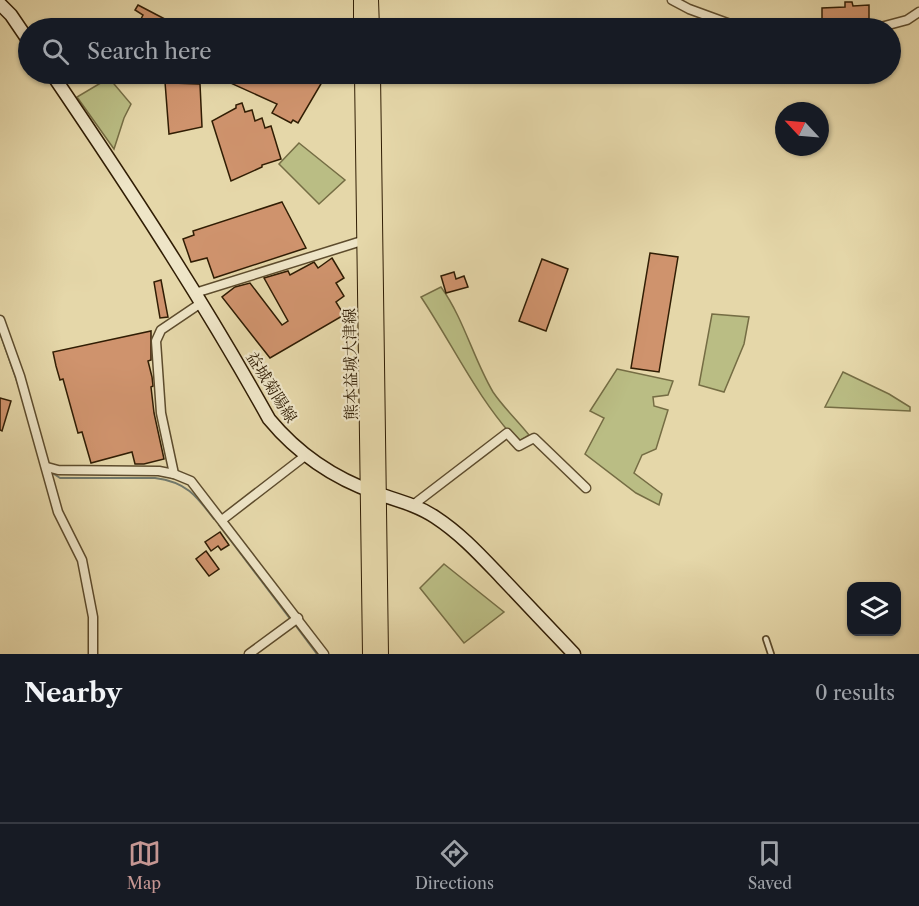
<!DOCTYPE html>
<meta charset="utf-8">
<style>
body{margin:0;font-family:"Libre Caslon Text","Noto Serif JP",serif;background:#242831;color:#f1f3f6}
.controls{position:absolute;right:18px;bottom:18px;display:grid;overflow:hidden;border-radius:12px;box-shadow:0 2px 4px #0004}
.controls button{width:54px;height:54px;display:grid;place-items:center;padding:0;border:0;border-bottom:2px solid #363941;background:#171b24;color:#f1f3f6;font:30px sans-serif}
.compass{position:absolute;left:775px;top:102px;width:54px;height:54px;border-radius:50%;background:#171b24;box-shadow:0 2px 4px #0004;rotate:296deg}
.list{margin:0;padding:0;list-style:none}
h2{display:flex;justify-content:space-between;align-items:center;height:78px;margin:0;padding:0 24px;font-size:26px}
h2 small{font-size:20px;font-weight:400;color:#9ea1a6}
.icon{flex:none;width:33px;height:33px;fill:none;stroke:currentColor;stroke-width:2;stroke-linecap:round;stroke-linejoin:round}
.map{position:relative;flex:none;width:919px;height:654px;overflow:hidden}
.search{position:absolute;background:#171b24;box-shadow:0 2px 4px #0004;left:18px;right:18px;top:18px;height:66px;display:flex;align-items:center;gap:15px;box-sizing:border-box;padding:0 21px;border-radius:33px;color:#9ea1a6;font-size:22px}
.sheet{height:168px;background:#171b24}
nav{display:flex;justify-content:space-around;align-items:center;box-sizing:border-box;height:84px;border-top:2px solid #363941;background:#171b24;font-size:16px;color:#9ea1a6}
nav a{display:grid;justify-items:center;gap:3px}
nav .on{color:#c59692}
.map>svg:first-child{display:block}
.green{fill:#babd84;stroke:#756d44;stroke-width:1.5}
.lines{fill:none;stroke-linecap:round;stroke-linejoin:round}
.stream{stroke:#70796d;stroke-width:2}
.building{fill:#cf936d;stroke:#301d04;stroke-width:1.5}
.lane-casing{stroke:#5d4c2d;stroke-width:8}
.street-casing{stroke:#5d4c2d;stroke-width:11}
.secondary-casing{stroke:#301d04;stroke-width:15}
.primary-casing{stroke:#301d04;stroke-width:16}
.lane{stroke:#eee5c7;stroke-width:4.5}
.street{stroke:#eee5c7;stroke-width:8}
.secondary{stroke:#eee5c7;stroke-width:12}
.primary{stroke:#e5d7a9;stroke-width:14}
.labels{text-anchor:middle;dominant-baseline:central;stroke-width:4.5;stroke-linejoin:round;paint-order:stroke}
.street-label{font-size:16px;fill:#301d04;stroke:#eee5c7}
</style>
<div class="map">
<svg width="919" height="654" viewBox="0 0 919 654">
<rect width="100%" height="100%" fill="#e5d7a9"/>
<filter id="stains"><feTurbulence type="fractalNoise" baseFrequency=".00333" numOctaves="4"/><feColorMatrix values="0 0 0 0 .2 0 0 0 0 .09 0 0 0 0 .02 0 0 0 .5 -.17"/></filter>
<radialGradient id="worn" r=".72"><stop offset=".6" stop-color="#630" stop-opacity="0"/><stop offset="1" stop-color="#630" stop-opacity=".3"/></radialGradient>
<g class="green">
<path d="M109,78L131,104L124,118L114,149L77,97Z"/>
<path d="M299,143L345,180L319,204L279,164Z"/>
<path d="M441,287C464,319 473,358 493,392C503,407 518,421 529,435L518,442C478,400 453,345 421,297Z"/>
<path d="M712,314L749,317L744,344L724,392L699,385Z"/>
<path d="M617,369L673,381L668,395L653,397L654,406L668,410L656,449L642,455L634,473L662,494L659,505L636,493L585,454L604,418L590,411Z"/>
<path d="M843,372L889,394L910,407V411L825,407Z"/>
<path d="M444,564L504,612L464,643L420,588Z"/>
</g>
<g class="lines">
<g class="stream">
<path d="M0,333L19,387"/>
<path d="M54,474L60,478H155C186,482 196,495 214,519"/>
<path d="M219,525L291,620"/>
<path d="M296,626L317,654"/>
</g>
</g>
<g class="building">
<path d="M845,2H852L853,6L869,5V19H853V23H846V21L822,22V8L845,7Z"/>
<path d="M138,5L182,28H147L148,26L140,21L143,15L135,10Z"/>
<path d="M230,74H273L291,82L295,74H319L325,77L298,123L293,120L291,123L272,113L277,104L226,81Z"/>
<path d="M172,81V83L200,84L202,127L169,134L165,82Z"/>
<path d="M242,103L245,112L252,110L255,121L262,118L265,128L271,126L281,159L262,165V167L231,181L212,121L236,108V105Z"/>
<path d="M282,202L306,248L214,278L207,258L191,262L183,239L194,235L193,231Z"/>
<path d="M650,253L678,257L659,372L631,368Z"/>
<path d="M332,258L344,278L336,283L344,296L336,302L344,315L270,358L222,297L235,287L250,283L282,325L288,321L264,278L288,271L290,275L314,262L318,268Z"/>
<path d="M542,259L568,269L546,331L519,321Z"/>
<path d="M454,272L456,279L464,276L468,287L446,293L441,276Z"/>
<path d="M161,280L168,317L160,318L154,282Z"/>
<path d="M151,331V360L148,361L152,377L153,386L151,387L154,413L164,459L144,464H135L132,452L91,463L82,432L78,433L63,379L60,380L56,366L53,352Z"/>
<path d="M0,398L11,401L2,431L0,430Z"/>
<path d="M220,532L229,545L221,550L218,546L211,551L205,542Z"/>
<path d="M206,551L219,569L209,576L196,559Z"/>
</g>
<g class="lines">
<defs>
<path id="lane" d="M766,639L771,654"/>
<g id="street">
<path d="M672,0L689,9L741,28"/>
<path d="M877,28L907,20L919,12"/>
<path d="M195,293L365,240"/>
<path d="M0,320L20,376L58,512L82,560L93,617V654"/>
<path d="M47,467L58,470L159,471L174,474L191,481L324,654"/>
<path d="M174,474L161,413L156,341L161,330L201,303"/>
<path d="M413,505L507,433L519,446L534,438L586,488"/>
<path d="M222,520L305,456"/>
<path d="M249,654L298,618"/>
</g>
<g id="secondary">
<path d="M0,4L11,15L28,40"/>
<path d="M52,74C128,186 203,300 269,419C298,454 333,478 376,493C396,500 417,505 435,517C461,534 480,555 502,578C526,603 550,629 574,654"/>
</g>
<g id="primary">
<path d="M361,0V28"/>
<path d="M371,0L372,28"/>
<path d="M362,74L370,654"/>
<path d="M373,74L381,654"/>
</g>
</defs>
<use href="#lane" class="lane-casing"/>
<use href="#street" class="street-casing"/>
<use href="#secondary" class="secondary-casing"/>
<use href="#primary" class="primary-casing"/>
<use href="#lane" class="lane"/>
<use href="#street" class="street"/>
<use href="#secondary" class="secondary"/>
<use href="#primary" class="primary"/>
</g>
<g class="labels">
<g class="street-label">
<text transform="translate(350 364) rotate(-91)">熊本益城大津線</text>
<text transform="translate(272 387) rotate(58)">益城菊陽線</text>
</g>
</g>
<rect width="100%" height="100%" filter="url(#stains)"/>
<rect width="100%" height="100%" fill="url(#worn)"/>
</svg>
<div class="controls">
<button><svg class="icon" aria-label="layers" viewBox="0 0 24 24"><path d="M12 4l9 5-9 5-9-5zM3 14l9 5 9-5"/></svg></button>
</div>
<svg class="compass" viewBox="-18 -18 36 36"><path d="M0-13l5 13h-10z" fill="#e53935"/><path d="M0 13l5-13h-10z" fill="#9ea1a6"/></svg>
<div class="search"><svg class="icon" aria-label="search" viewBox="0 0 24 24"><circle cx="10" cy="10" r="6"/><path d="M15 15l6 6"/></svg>Search here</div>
</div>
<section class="sheet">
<h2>Nearby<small>0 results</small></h2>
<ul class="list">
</ul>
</section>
<nav>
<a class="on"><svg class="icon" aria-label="map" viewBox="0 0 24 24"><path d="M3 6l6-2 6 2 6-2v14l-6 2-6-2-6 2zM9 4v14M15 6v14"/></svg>Map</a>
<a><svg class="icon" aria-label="directions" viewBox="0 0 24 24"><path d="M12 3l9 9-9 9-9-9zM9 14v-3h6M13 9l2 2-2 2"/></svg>Directions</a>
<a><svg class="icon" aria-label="saved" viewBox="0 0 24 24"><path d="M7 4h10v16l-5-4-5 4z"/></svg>Saved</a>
</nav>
